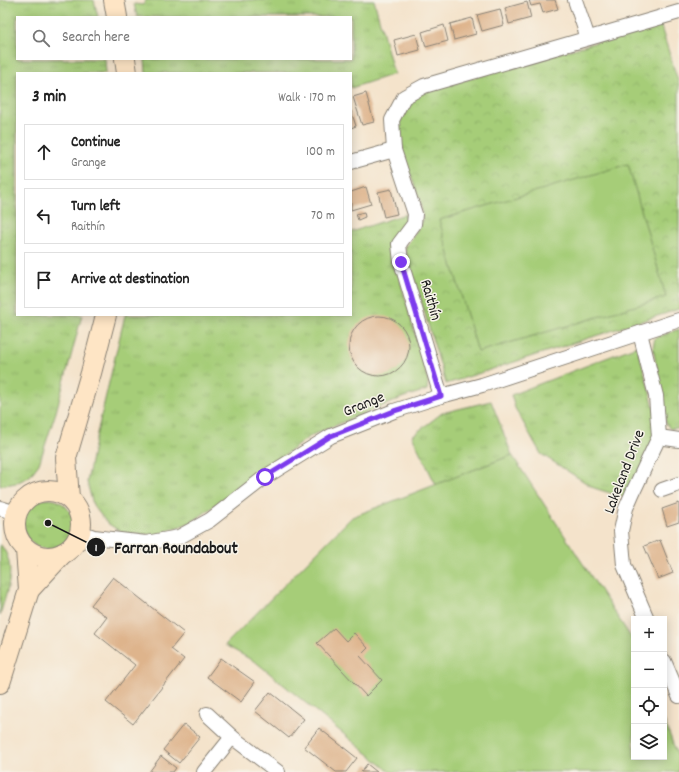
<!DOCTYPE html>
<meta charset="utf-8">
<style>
body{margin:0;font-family:Dekko,sans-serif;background:#f2f2f2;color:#222}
.controls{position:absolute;right:12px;bottom:12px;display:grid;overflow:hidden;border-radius:0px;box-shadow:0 2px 10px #0003}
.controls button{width:36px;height:36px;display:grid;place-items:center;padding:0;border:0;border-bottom:1px solid #e0e0e0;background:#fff;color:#222;font:20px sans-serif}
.stop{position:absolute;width:12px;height:12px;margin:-9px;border:3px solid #7c3aed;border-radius:50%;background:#fff}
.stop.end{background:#7c3aed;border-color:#fff;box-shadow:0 1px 4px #0008}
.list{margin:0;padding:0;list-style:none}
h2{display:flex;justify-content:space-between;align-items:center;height:52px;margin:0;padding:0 16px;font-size:17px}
h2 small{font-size:13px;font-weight:400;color:#767676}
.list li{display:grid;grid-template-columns:26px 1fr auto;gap:12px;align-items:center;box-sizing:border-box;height:56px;margin:0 8px 8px;padding:0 8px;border:1px solid #e0e0e0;border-radius:0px}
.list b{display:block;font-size:15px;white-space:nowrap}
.list p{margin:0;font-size:13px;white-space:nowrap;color:#767676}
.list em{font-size:13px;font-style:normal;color:#767676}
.icon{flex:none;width:22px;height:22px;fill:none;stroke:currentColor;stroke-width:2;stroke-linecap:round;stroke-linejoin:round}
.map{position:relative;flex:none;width:679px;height:772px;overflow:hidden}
.search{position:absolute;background:#fff;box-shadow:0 2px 10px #0003;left:16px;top:16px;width:336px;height:44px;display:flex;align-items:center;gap:10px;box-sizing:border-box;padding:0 14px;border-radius:0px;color:#767676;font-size:15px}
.panel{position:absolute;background:#fff;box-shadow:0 2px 10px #0003;left:16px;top:72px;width:336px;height:244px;border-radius:0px}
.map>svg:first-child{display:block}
.grass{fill:url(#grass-tufts);stroke:#61744a}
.park{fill:url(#park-crowns);stroke:#61744a}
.pitch{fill:#a6cd78;stroke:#61744a}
.building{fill:#deb48c}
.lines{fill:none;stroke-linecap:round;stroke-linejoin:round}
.street-casing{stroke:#888074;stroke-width:16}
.secondary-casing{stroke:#888074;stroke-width:22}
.street{stroke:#fff;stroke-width:14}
.secondary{stroke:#fee5c5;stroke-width:20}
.route{stroke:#7c3aed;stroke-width:5}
.labels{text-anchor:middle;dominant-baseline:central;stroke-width:3;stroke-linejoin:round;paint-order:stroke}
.street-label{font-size:16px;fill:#1c1c1c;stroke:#f7f3e8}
.leader{fill:none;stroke:#1c1c1c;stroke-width:1.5}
.callout-dot{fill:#1c1c1c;stroke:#f7f3e8;stroke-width:1.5}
.mark-label{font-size:12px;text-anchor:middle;font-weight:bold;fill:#fff}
.callout-label{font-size:17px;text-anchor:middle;font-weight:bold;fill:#1c1c1c;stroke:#f7f3e8;stroke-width:3;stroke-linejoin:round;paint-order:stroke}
</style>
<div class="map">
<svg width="679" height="772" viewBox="0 0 679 772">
<defs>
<pattern id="grass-tufts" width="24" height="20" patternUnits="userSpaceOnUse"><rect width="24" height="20" fill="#a6cd78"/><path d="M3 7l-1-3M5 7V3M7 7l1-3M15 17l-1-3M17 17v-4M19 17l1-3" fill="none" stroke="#8eaf67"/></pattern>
<pattern id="park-crowns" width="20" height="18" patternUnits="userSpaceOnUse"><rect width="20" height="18" fill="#a6cd78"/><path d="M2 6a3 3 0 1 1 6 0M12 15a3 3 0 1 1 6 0" fill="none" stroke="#8eaf67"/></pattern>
</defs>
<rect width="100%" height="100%" fill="#f7f3e8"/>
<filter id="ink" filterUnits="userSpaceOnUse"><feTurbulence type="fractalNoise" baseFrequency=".025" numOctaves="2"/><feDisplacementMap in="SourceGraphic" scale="8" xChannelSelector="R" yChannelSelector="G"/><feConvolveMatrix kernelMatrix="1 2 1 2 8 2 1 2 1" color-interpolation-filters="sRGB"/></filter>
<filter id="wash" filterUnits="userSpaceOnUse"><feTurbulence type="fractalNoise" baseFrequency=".012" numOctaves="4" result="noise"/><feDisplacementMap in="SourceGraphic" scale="16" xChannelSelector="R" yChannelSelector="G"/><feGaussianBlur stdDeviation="0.9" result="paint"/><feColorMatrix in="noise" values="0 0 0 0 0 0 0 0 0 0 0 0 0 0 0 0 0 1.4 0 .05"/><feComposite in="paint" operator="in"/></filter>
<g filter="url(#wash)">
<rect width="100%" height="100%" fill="#f4e3cb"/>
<g class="grass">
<path d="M0,0H94L98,17H17V59H105L106,73H17V315H82L56,412L39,464L29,477L16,483L0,486Z"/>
<path d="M146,0H374L394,74L351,88V73H146L145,59H351V17H137L134,4L143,5Z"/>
<path d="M405,214L406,221L394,240L393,254L428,381L427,390L404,397L312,435L192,522L156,535L123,533L107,523L93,505L87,482L94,446L125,315H351V232Z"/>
<path d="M679,329V428L670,429L666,423L653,347L655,338Z"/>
<path d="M637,346L659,425L630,499L594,488L541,454L515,408L511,395Z"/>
<path d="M491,401L512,455L436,485L412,436L442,413Z"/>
<circle cx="48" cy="524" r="25"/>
<path d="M0,544C18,565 7,591 0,615Z"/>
</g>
<path class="park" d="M660,24L679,84V309L446,384L405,248C409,241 420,227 422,219C423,209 419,198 416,189C403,153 383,119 423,92Z"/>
<g class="pitch">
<path d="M628,164L666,297L478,352L439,220Z"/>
<path d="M512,455L634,642V757H664V720L679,759V772H390L257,663L225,645L352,517Z"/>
</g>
<g id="blocks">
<g class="building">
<path d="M529,0H555L558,9L543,13L540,4L531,6Z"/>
<path d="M527,2L531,18L509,24L505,8Z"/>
<path d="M500,9L504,25L482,31L477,15Z"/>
<path d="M472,18L476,34L454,40L450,24Z"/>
<path d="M444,25L448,41L426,47L422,32Z"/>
<path d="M416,34L420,50L398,56L394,40Z"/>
<path d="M366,93L374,122L362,125L353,97Z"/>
<path d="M351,111L356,126L351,128Z"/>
<path d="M366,187L371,204L351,210V192Z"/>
<path d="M391,189L397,214L384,217L378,192Z"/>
<path d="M364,212L365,217L358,220L356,214Z"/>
<circle cx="379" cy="346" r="30"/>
<path d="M679,503V522L667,526L662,509Z"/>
<path d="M660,540L673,573L658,579L644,546Z"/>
<path d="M113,577L184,633L171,649L184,659L133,724L106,702L135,665L95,633L107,617L91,605Z"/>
<path d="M334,628L346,641L354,633L368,648L360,656L382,680L366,696L317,643Z"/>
<path d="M221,658L255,682L241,702L207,677Z"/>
<path d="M270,692L304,719L289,738L255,711Z"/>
<path d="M184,724L200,737L179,763L163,750Z"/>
<path d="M319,728L357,758L346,772H336L304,747Z"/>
<path d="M161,756L176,768L173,772H149Z"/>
<path d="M367,764L377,772H361Z"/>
</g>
</g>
</g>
<g filter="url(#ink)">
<use href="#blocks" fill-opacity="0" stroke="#888074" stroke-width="1"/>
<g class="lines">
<defs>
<g id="street">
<path d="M575,0L588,38"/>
<path d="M351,162L394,150"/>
<path d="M640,333L656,396L659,437L633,492L626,508L621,531L624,565L647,619"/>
<path d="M441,396L401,262L399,244L414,224L415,214L394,150L392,120L404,97L424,86L679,12"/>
<path d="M659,437L679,440"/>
<path d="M662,490L679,484"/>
<path d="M0,508L16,513"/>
<path d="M80,532L94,537L146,543L179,537L210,520L265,477L331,436L394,411L441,396L482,385L679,320"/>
<path d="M664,661L679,696"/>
<path d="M207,714L232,737L278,772"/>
<path d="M204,772L232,737"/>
</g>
<g id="secondary">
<path d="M114,0L117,17"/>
<path d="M125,59L127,73"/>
<circle cx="48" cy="524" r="33"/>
<path d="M69,498L66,458L91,373L106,315"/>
<path d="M29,590L63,553"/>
<path d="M0,683L29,590L26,550"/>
</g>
</defs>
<use href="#street" class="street-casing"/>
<use href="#secondary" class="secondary-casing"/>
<use href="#street" class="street"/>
<use href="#secondary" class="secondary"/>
</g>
</g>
<g class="lines" filter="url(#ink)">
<path class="route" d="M265,477L331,436L394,411L441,396L401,262"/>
</g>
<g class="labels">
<g class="street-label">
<text transform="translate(430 300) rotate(74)">Raithín</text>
<text transform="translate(364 405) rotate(-22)">Grange</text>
<text transform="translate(625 472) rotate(-69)">Lakeland Drive</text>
</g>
</g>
<path class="leader" d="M48 523L96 547"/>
<g class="callout-dot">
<circle cx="48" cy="523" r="4"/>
<circle cx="96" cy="547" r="10"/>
</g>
<g class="mark-label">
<text x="96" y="551">1</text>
</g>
<g class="callout-label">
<text x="176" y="553">Farran Roundabout</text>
</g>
</svg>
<div class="controls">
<button>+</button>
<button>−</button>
<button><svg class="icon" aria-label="locate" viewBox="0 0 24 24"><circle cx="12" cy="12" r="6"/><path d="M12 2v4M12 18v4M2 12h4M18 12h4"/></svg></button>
<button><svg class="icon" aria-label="layers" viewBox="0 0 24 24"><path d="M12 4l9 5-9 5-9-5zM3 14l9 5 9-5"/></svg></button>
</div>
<div class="stop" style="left:265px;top:477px"></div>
<div class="stop end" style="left:401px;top:262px"></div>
<div class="search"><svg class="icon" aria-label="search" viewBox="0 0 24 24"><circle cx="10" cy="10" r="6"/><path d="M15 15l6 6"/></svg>Search here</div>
<section class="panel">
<h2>3 min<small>Walk · 170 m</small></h2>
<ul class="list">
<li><svg class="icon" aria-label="ahead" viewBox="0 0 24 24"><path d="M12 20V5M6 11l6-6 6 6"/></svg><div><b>Continue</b><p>Grange</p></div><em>100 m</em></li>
<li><svg class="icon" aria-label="left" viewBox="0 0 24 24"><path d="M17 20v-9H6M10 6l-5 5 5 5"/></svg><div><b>Turn left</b><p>Raithín</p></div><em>70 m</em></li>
<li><svg class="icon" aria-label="arrive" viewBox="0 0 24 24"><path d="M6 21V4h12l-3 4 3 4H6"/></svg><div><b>Arrive at destination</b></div></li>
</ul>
</section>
</div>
